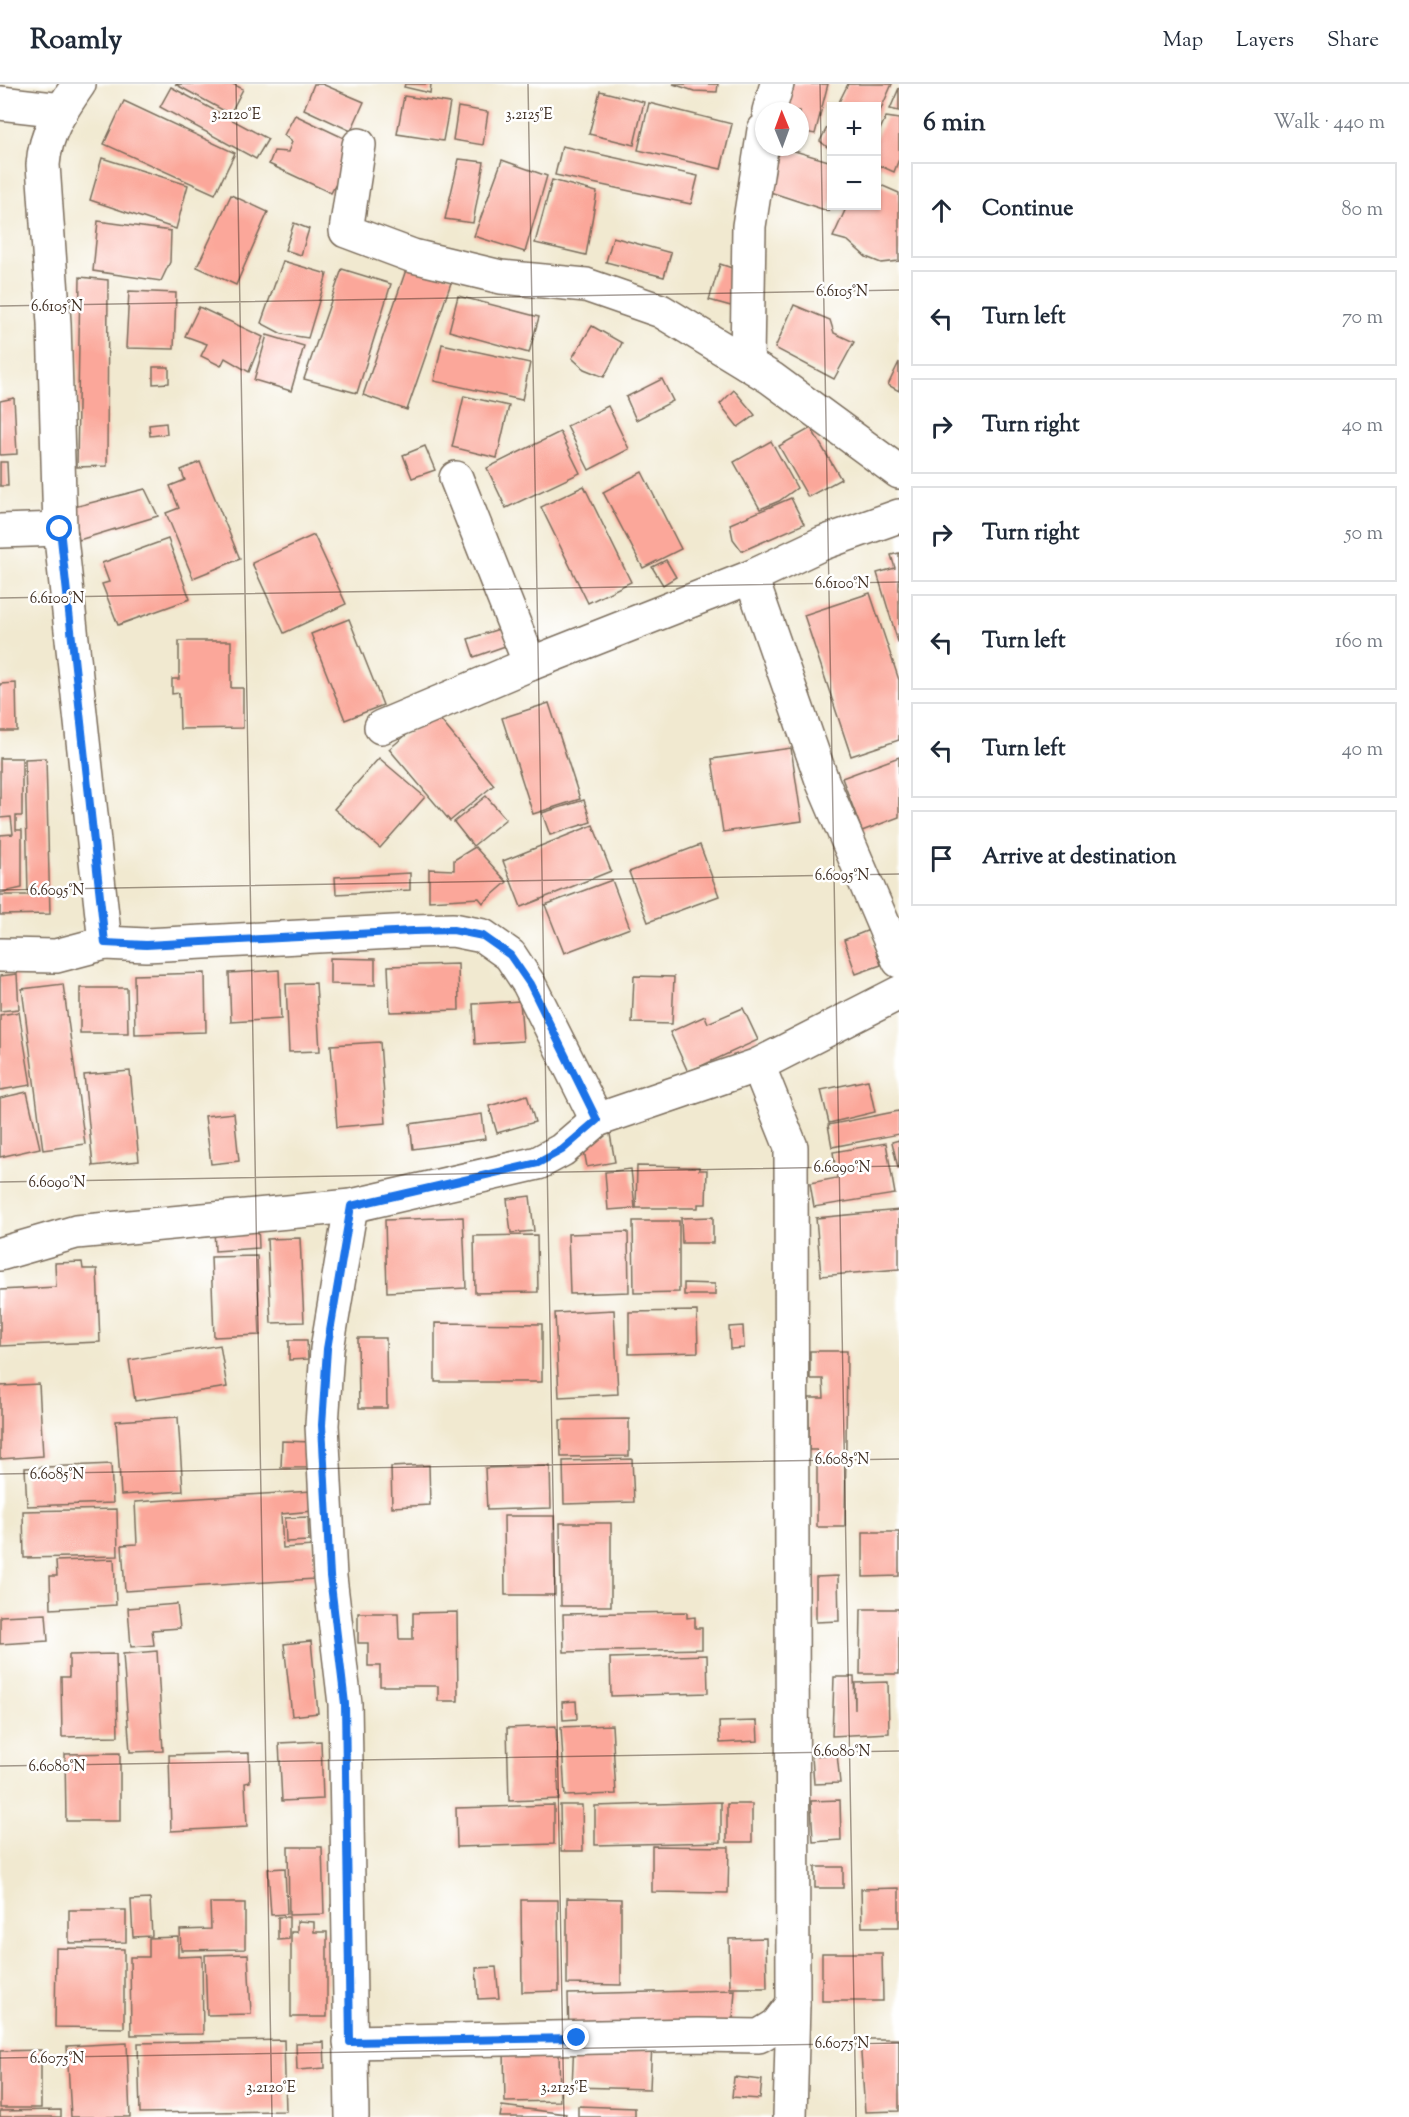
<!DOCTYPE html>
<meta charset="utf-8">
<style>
body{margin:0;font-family:"Sorts Mill Goudy",serif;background:#f6f6f7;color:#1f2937}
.controls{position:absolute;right:18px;top:18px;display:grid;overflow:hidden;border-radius:0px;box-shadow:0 2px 4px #0004}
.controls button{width:54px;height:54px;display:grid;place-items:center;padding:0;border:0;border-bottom:2px solid #e0e1e3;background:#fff;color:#1f2937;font:30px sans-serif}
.compass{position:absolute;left:755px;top:18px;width:54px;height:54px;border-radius:50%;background:#fff;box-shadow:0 2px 4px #0004;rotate:359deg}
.stop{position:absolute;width:18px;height:18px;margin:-14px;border:4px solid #1a73e8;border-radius:50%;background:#fff}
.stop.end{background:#1a73e8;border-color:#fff;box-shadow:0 2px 6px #0008}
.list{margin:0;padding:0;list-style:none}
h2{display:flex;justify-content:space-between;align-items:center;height:78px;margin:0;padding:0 24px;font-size:26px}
h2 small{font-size:20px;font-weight:400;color:#747a83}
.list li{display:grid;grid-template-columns:39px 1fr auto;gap:18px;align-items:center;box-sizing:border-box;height:96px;margin:0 12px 12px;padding:0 12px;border:2px solid #e0e1e3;border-radius:0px}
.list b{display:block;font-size:22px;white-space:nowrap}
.list em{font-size:20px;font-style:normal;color:#747a83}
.icon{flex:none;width:33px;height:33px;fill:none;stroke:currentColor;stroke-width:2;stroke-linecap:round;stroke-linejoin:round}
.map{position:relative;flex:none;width:899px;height:2033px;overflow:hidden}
header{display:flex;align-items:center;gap:36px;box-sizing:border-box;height:84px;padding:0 30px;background:#fff;border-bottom:2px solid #e0e1e3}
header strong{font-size:28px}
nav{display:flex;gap:33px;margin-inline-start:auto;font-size:21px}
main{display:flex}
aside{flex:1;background:#fff}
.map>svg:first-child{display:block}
.building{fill:#fba79a}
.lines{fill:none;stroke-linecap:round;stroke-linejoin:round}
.minor-casing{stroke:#7b6d5c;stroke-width:36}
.minor{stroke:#fff;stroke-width:33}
.route{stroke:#1a73e8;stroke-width:8}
.ticks{fill:none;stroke:#3b2a1e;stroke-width:1.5;stroke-opacity:0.45}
.ticks-label{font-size:15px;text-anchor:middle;fill:#3b2a1e;stroke:#fff;stroke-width:5;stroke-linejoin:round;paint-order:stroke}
</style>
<header>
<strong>Roamly</strong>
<nav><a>Map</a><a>Layers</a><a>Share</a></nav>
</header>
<main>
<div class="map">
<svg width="899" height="2033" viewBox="0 0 899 2033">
<rect width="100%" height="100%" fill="#fff"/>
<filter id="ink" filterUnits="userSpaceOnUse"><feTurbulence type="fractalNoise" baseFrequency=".0167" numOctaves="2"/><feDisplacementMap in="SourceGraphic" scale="12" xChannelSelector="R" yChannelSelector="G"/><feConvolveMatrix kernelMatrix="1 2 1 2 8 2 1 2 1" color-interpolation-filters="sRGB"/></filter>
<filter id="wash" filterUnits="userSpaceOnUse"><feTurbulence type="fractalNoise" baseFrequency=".008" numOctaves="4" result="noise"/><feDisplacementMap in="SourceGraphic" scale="24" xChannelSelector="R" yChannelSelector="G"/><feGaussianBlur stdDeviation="1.35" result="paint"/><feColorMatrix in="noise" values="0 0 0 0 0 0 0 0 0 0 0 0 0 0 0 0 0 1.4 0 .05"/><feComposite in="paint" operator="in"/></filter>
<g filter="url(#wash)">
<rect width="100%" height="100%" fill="#f1e9d0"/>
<g id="blocks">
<g class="building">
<path d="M175,0H233L243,5L230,30Z"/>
<path d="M314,0H322L364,18L351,47L304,25Z"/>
<path d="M405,0H431L430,9L404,3Z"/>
<path d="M673,0H718L717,8L694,7Z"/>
<path d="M783,0H828L815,50L800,47V27H778Z"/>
<path d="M848,0H892L876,36V22H837Z"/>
<path d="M171,3L268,55L256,75L160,23Z"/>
<path d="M899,4V27L890,25Z"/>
<path d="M600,7L644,18L634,61L589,50Z"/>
<path d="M404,12L450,19L443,57L397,50Z"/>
<path d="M124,17L235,69L215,110L104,60Z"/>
<path d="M649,19L732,40L721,85L638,66Z"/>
<path d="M458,23L488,28L483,61L453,56Z"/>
<path d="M295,31L348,56L346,81L331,109L269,80L274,67L288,68L292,58L284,51Z"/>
<path d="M886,33L899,35V75L894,88L876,80V54Z"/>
<path d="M832,34V67L820,57Z"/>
<path d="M562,62L698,92L691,120L555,91Z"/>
<path d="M781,63L832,78V117L828,127L767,107Z"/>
<path d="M102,74L188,101L176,145L90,116Z"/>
<path d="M459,75L484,78L473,139L445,135Z"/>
<path d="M502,76L547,92L525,168L474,152Z"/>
<path d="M552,96L597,108L586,171L535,159Z"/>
<path d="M876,99L899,109V177L881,179L866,173L848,157L833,153L847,122H876Z"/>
<path d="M231,111L268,128L236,201L197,183Z"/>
<path d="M98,137L171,147L170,178L161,197L93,187Z"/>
<path d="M294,139L309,145L301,171L285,166Z"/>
<path d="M613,153L671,169L664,193L606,178Z"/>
<path d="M283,177L327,190L308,254L282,250L261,239Z"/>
<path d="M408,180L453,193L407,326L363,311Z"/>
<path d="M720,180L741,187L731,222L709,216Z"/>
<path d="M342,185L391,200L357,309L304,295Z"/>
<path d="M80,193L108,196L107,382L77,383Z"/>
<path d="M129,207L176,209L174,265L126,264Z"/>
<path d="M458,212L539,233L529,269L449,247Z"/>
<path d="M794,221L830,236L834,249L854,258L834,295L775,264Z"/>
<path d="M199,223L263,253L249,288L225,274L221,282L201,272L207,260L185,252Z"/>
<path d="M592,242L622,259L604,293L584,285L572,274Z"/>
<path d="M267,251L304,262L291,307L254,296Z"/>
<path d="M442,260L530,279L522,316L434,297Z"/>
<path d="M899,278V307L888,301Z"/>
<path d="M153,283H169V299L153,300Z"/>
<path d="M662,295L673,317L636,336L626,313Z"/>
<path d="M734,306L755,331L738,343L720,320Z"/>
<path d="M464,312L509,322L497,374L452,363Z"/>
<path d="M14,314L17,370L0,371V317Z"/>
<path d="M608,322L629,365L589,386L567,342Z"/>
<path d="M166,339L167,350L150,352L149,341Z"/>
<path d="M811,344L841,395L808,413L779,362Z"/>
<path d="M560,348L580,389L506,424L487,384Z"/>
<path d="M771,357L797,404L779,417L760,425L734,378Z"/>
<path d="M425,362L435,386L412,394L403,371Z"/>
<path d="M0,378H7L8,402H0Z"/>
<path d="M200,378L240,475L193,494L166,429L179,424L170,402L185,396L181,386Z"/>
<path d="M642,388L681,465L643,484L603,408Z"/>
<path d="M584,402L631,498L588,519L541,423Z"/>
<path d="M145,405L158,432L79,456L74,423Z"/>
<path d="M791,414L804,440L742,467L733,455L730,440Z"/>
<path d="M314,451L346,520L284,549L252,479Z"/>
<path d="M168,455L190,515L118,541L102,500L109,498L102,479Z"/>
<path d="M899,469V558H898L877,489L895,484L891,471Z"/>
<path d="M666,476L676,493L663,501L652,483Z"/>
<path d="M870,509L899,596V656L851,672L804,531Z"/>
<path d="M349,535L383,621L345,636L311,550Z"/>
<path d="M502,544L508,561L474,573L468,555Z"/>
<path d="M179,557H231V604H243V644L180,645L179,609L172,610V595H179Z"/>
<path d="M16,599L17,647H0V600Z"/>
<path d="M549,619L580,715L533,730L502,634Z"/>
<path d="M434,628L494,701L450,737L389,665Z"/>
<path d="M791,664L802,737L723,748L712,675Z"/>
<path d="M899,673V733L862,747L842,694Z"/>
<path d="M0,674H22V732H16V746H22V804L0,809V751L13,750L11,733L0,734Z"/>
<path d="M46,674L50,830L0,831V811H28L25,675Z"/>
<path d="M379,674L425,713L380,764L334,725Z"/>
<path d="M486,712L506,735L473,762L454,738Z"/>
<path d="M584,716L591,738L550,751L542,729Z"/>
<path d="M593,741L611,787L521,823L503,777Z"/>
<path d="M700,761L719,812L648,838L629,788Z"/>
<path d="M475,763L507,798L483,819L479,814L429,817V785L454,786V776Z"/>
<path d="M410,789V806L336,810L335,793Z"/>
<path d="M612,796L630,844L564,869L545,821Z"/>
<path d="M869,846L881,881L856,890L844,856Z"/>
<path d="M330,874L375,875V901L330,900Z"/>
<path d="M458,880L459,926L390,928L388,882Z"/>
<path d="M279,886L281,935L231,938L229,889Z"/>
<path d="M205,889L206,948L135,950L134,891Z"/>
<path d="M17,890L19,925L0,927V892Z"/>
<path d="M634,892L674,893L672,940L632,939Z"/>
<path d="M316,899L320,967L289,968L286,900Z"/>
<path d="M63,900L85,1060L43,1066L22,905Z"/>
<path d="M80,904H127L128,949H80Z"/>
<path d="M520,917L523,957L475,960L473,920Z"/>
<path d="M743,924L758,956L688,988L670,948L705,932L708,939Z"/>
<path d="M19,928L31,1001L0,1006V931Z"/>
<path d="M380,958L386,1039L337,1043L331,961Z"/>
<path d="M130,987L139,1077L93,1082L84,991Z"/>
<path d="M868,996L875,1028L829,1039L821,1006Z"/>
<path d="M27,1008L40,1064L0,1073V1014Z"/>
<path d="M527,1011L535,1038L497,1049L489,1022Z"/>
<path d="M899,1027V1050L832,1063L828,1041Z"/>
<path d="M234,1029L239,1077L211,1080L205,1032Z"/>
<path d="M482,1030L485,1055L413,1065L410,1040Z"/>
<path d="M610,1050L615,1078L587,1083L582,1055Z"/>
<path d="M899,1056V1084H898L892,1058Z"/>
<path d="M886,1059L895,1110L814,1123L810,1099L837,1094L833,1068Z"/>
<path d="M637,1082L699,1083V1086H707L706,1120H698V1124H636Z"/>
<path d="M631,1085L635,1124L608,1126L605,1088Z"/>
<path d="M530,1112L534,1147L511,1149L507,1115Z"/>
<path d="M899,1126V1185L821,1192L816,1134Z"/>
<path d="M463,1133L466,1204L387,1208L385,1136Z"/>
<path d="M713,1133V1159H682L681,1134Z"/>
<path d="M633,1137H679V1208L634,1209Z"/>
<path d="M258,1140L259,1164L215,1167L214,1143Z"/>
<path d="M628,1148L629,1208L570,1210L568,1150Z"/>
<path d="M537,1151L538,1208L475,1209L474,1152Z"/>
<path d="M300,1154L304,1238L271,1239L267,1155Z"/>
<path d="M257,1172L260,1251L214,1253L211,1173Z"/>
<path d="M82,1178L83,1185H97L100,1258L0,1262V1206L56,1203L55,1179Z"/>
<path d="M684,1199L715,1200V1211H684Z"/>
<path d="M614,1226L618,1310L559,1313L555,1229Z"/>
<path d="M697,1227L698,1268L629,1270V1228Z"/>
<path d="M435,1239L542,1240V1298H435Z"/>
<path d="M743,1242L744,1264L730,1265L729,1243Z"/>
<path d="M358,1254H386L387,1324H359Z"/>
<path d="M289,1256H307L308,1275L289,1276Z"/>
<path d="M220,1261L227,1303L135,1317L129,1276Z"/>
<path d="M810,1267H847L845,1443H817V1366H809V1314H824L823,1295H810Z"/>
<path d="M39,1300L43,1372L0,1375V1302Z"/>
<path d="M178,1333L183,1407L121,1411L116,1337Z"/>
<path d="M629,1335V1372L561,1373L560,1336Z"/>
<path d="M282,1357L312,1358L311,1384H281Z"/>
<path d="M632,1375L634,1418L564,1420L563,1377Z"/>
<path d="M111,1380L113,1419L27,1422L25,1384Z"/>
<path d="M429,1381L430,1421L392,1423L391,1383Z"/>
<path d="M550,1382L551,1424L487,1426L485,1384Z"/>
<path d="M312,1407L313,1427L281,1430L283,1464L313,1462L315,1495L125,1507L122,1461L137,1460L135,1418Z"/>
<path d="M117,1425L118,1472L24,1474L23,1427Z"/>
<path d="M504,1432H554L555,1511H505Z"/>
<path d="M308,1433L309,1457L286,1458L285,1434Z"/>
<path d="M560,1439H611V1522H561Z"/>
<path d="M863,1448H899V1492L863,1493Z"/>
<path d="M114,1475L116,1521L51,1525L50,1492H57L56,1477Z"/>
<path d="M838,1492L839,1537L816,1538V1493Z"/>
<path d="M177,1520L180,1544L152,1546L154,1561L131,1563L128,1524Z"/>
<path d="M861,1525H899V1590H860Z"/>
<path d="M457,1528L458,1617H438V1602H380V1582H368V1559H358V1529H398L399,1555H413V1529Z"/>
<path d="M687,1528V1534L695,1533V1544H702V1565L564,1568L563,1530Z"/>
<path d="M46,1530L48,1557L0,1560V1532Z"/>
<path d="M311,1557L318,1629L292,1632L284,1560Z"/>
<path d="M157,1567L163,1667L130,1668L123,1570Z"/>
<path d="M116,1570L118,1652L62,1653L61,1593H69V1571Z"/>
<path d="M707,1571L708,1609L611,1612L610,1574Z"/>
<path d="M834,1593H854L855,1626V1599L888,1598L889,1649L832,1652Z"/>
<path d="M576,1617L577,1635L563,1636L562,1618Z"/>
<path d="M757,1637L758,1657L720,1659L719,1638Z"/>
<path d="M612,1641L616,1710L565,1712L561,1643Z"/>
<path d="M556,1642L559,1715L509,1717L507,1644Z"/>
<path d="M321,1657L323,1715L282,1717L279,1659Z"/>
<path d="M120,1669V1737H66L65,1670Z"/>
<path d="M249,1669L250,1698L245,1699L247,1743L171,1747L169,1671Z"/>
<path d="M837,1670L840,1699L814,1700L812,1672Z"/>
<path d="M840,1716L841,1756L813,1758L811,1717Z"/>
<path d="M721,1718V1758L595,1761V1722Z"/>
<rect x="727" y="1720" width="25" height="38"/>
<path d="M554,1721V1760L457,1763L456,1724Z"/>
<path d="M560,1721H582L583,1767H561Z"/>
<path d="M652,1762L729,1763L728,1809L652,1808Z"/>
<path d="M288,1763H322L324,1830L289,1831Z"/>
<rect x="815" y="1783" width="28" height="21"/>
<path d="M285,1784L287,1830L271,1831L268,1785Z"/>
<path d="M899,1804V1843H862L861,1805Z"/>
<path d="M567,1814L621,1815V1901L567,1900Z"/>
<path d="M150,1815L152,1852L133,1853L131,1816Z"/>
<path d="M521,1816H558L559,1907L522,1908Z"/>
<path d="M210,1819H245V1865L181,1866L180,1846L211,1845Z"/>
<path d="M69,1826H126V1858L69,1859Z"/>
<path d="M278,1833H289V1855L278,1856Z"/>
<path d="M297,1837L314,1838V1848H327V1933H291V1848H297Z"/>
<path d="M178,1853V1873L202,1872L203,1950L131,1951L130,1873H149V1854Z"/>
<path d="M766,1854L767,1904H730L729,1855Z"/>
<path d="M56,1864L124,1865V1944L55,1943Z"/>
<path d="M822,1869H882L883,1917H822Z"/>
<path d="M248,1870L251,1930L207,1931L205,1871Z"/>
<path d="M496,1883L499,1914L478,1915L476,1884Z"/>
<path d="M735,1906L732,1948L569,1952L568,1910Z"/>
<path d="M860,1955H899V2027L865,2028Z"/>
<path d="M284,1956L286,2027L140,2029L138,1959Z"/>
<path d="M574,1956L652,1958L650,2005L572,2003Z"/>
<path d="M324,1958L325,1984L297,1986L296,1959Z"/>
<path d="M127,1959L130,2033H71L67,1962Z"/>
<path d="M559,1965L560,2017L505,2018L504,1966Z"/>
<path d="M41,1966V2024H0V1967Z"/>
<path d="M734,1993L762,1996L760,2015L732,2013Z"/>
<path d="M502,2022L566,2030L565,2033H500Z"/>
<path d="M578,2022L635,2024V2033H578Z"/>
<path d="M61,2026V2033H0V2027Z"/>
</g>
</g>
</g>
<g filter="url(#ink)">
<use href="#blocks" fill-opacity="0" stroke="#7b6d5c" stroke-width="1.5"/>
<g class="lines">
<defs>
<g id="minor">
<path d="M79,0C61,26 45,49 43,81L54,239L60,445L105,859"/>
<path d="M0,19L62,26"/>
<path d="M769,27L777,0"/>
<path d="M359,61L346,147L413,172L501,193L586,201L661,227L771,294L899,388"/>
<path d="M747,279L749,142L764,46"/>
<path d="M456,394L530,580"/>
<path d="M0,447L60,445"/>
<path d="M751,493L823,699L899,877"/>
<path d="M381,643L530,580L751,493L823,459L899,432"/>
<path d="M0,871L56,872L105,859L146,861L413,847L453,846L483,852L510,871L529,900L597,1036"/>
<path d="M758,981L791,1063L793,1920L790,2033"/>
<path d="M351,1122L327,1265L322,1341L330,1493L345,1620L352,2033"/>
<path d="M0,1170L76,1148L351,1122L538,1079L562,1066L597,1036L758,981L899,909"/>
<path d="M350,1958L698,1951L759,1952L777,1941L793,1920"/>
</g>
</defs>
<use href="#minor" class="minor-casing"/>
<use href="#minor" class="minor"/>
</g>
</g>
<g class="lines" filter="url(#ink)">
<path class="route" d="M60,445L105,859L146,861L413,847L453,846L483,852L510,871L530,900L597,1036L562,1066L538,1079L351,1122L327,1265L322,1341L330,1492L345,1620L350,1958L577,1954"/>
</g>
<path class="ticks" d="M236,0L272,2033M528,0L564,2033M820,0L856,2033M0,222L899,206M0,514L899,498M0,806L899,790M0,1098L899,1082M0,1390L899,1375M0,1682L899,1667M0,1974L899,1959"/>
<g class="ticks-label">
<text x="236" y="35">3.2120°E</text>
<text x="529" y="35">3.2125°E</text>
<text x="842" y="212">6.6105°N</text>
<text x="57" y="227">6.6105°N</text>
<text x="842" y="504">6.6100°N</text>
<text x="57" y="519">6.6100°N</text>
<text x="842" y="796">6.6095°N</text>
<text x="57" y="811">6.6095°N</text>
<text x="842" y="1088">6.6090°N</text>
<text x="57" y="1103">6.6090°N</text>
<text x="842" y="1380">6.6085°N</text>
<text x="57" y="1395">6.6085°N</text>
<text x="842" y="1672">6.6080°N</text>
<text x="57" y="1687">6.6080°N</text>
<text x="842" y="1964">6.6075°N</text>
<text x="57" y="1979">6.6075°N</text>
<text x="271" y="2008">3.2120°E</text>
<text x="564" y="2008">3.2125°E</text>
</g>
</svg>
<div class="controls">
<button>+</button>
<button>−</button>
</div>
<svg class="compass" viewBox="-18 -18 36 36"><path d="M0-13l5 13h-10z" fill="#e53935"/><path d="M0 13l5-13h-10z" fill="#747a83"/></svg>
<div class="stop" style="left:60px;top:445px"></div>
<div class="stop end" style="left:577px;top:1954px"></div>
</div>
<aside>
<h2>6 min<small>Walk · 440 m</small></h2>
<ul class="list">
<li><svg class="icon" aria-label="ahead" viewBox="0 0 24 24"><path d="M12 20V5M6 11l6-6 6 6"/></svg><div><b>Continue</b></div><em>80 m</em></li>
<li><svg class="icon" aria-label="left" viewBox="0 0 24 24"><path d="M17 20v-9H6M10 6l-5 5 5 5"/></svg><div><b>Turn left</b></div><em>70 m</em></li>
<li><svg class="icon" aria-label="right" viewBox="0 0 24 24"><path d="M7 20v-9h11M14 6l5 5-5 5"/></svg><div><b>Turn right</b></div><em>40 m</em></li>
<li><svg class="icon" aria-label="right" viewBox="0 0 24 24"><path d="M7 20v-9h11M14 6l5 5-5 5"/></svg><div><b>Turn right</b></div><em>50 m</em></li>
<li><svg class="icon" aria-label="left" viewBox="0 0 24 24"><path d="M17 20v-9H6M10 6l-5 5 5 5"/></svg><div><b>Turn left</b></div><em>160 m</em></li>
<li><svg class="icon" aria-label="left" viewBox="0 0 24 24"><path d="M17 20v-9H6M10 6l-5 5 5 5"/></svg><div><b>Turn left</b></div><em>40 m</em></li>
<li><svg class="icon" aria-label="arrive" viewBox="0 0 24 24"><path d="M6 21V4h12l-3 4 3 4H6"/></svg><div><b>Arrive at destination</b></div></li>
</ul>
</aside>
</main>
